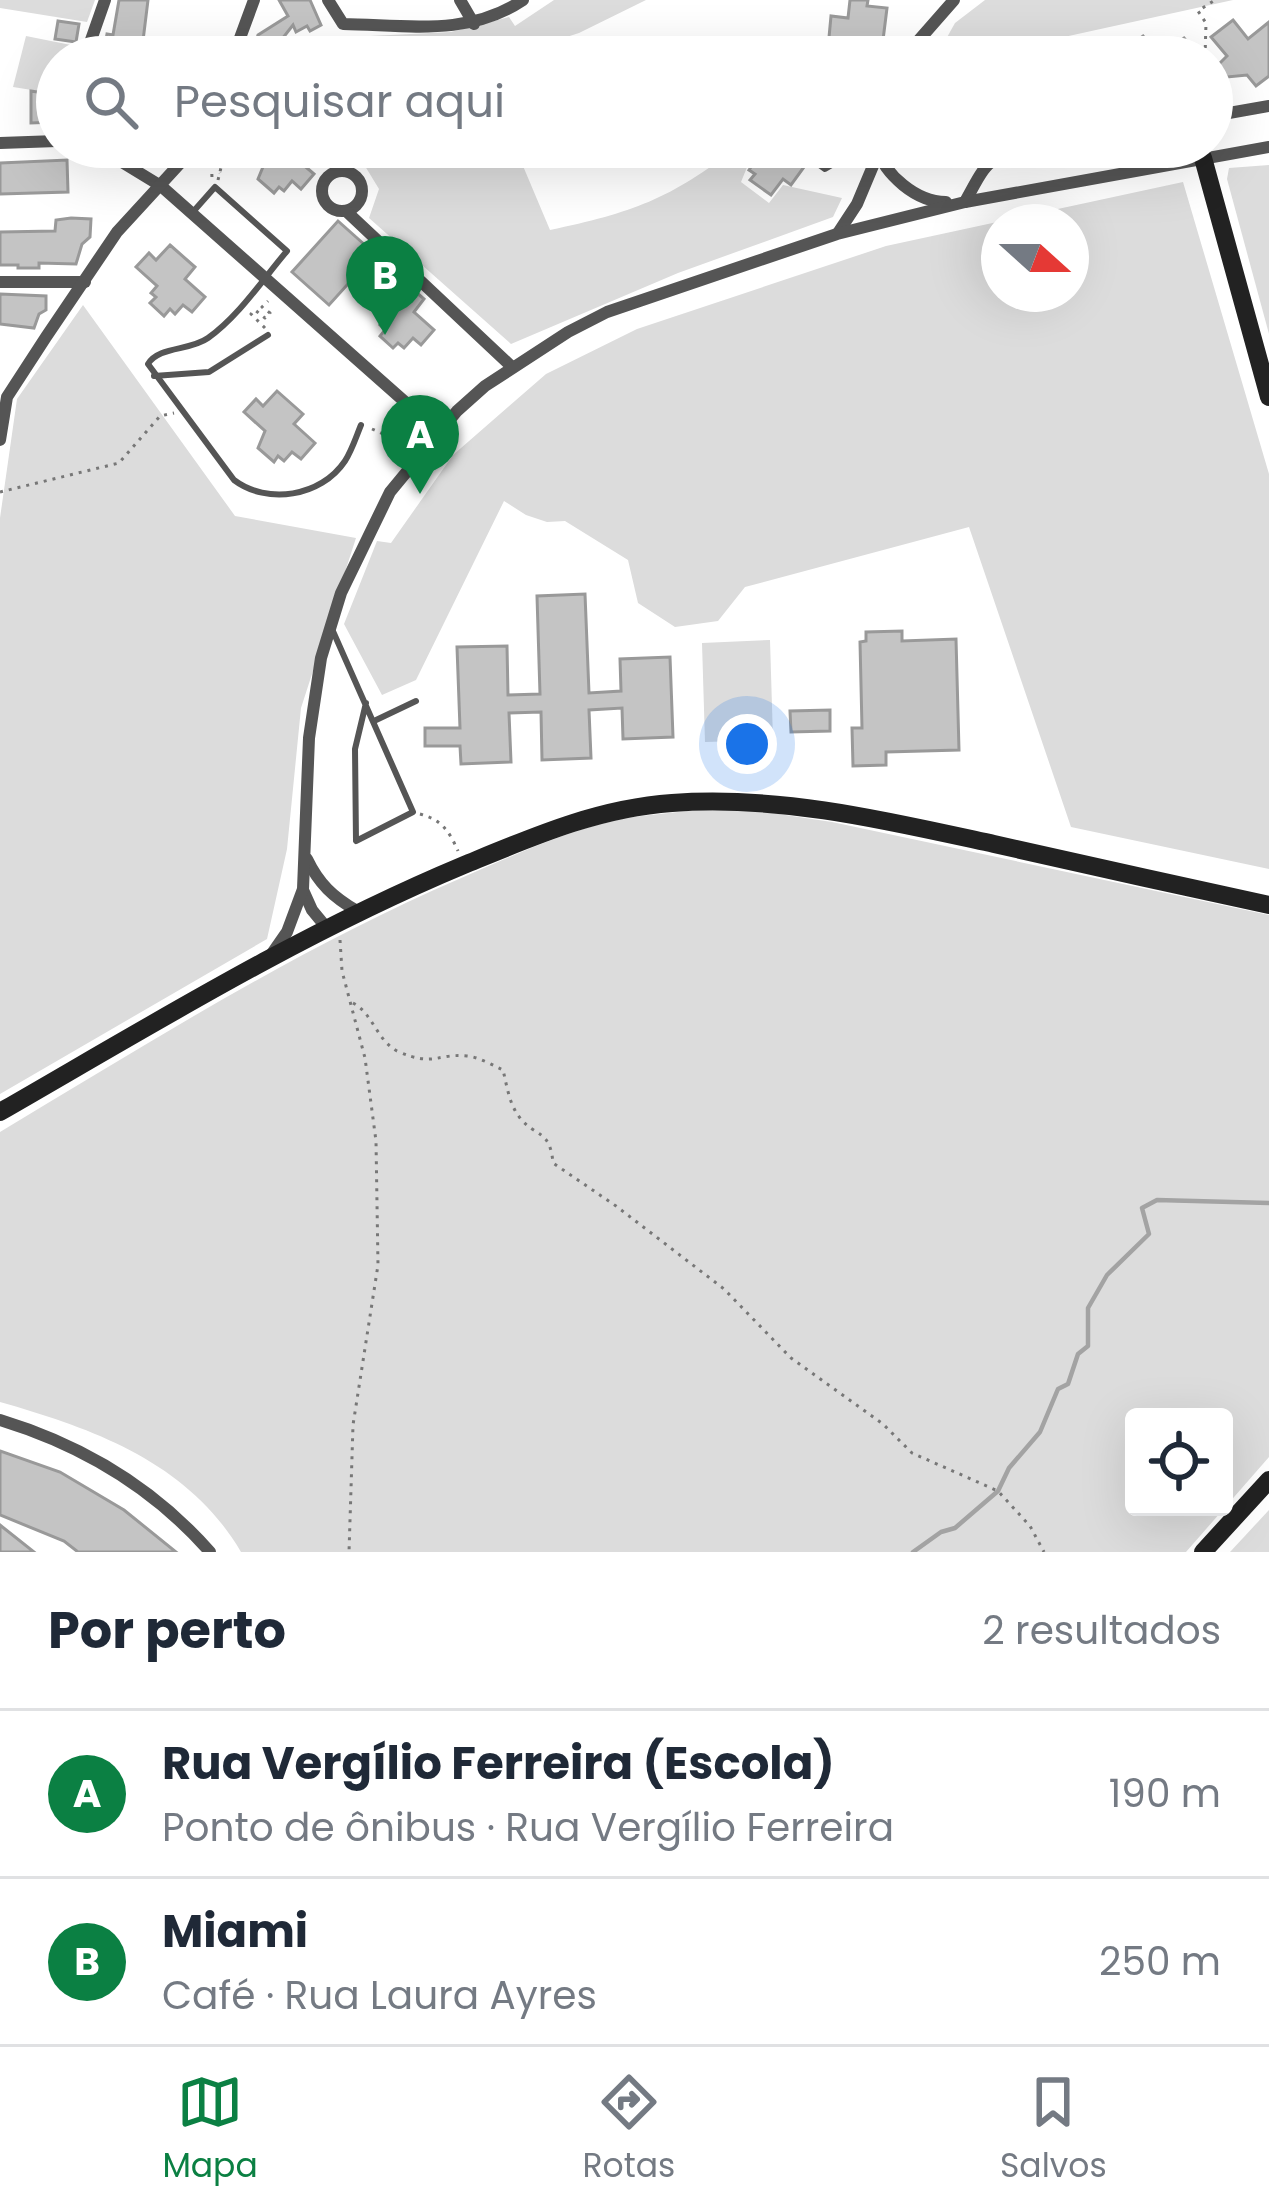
<!DOCTYPE html>
<html lang="pt">
<meta charset="utf-8">
<style>
body{margin:0;font-family:Poppins,sans-serif;background:#f2f2f3;color:#1f2937}
.controls{position:absolute;right:36px;bottom:36px;display:grid;overflow:hidden;border-radius:12px;box-shadow:0 12px 48px #0002}
.controls button{width:108px;height:108px;display:grid;place-items:center;padding:0;border:0;border-bottom:3px solid #e0e1e3;background:#fff;color:#1f2937;font:60px sans-serif}
.compass{position:absolute;left:981px;top:204px;width:108px;height:108px;border-radius:50%;background:#fff;box-shadow:0 12px 48px #0002;rotate:111deg}
.you{position:absolute;left:747px;top:744px;width:42px;height:42px;margin:-30px;border:9px solid #fff;border-radius:50%;background:#1a73e8;box-shadow:0 0 0 18px #1a73e833}
.badge{display:grid;place-items:center;width:78px;height:78px;border-radius:50%;background:#0b8043;color:#fff;font-size:39px;font-weight:700}
.pin{position:absolute;translate:-50% -99px;filter:drop-shadow(0 3px 6px #0008)}
.pin::after{content:'';position:absolute;top:63px;width:42px;height:36px;background:inherit;clip-path:polygon(0 0,100% 0,50% 100%)}
.list{margin:0;padding:0;list-style:none}
h2{display:flex;justify-content:space-between;align-items:center;height:156px;margin:0;padding:0 48px;font-size:51px}
h2 small{font-size:39px;font-weight:400;color:#747a83}
.list li{display:grid;grid-template-columns:78px 1fr auto;gap:36px;align-items:center;box-sizing:border-box;height:168px;padding:0 48px;border-top:3px solid #e0e1e3}
.list b{display:block;font-size:45px;white-space:nowrap}
.list p{margin:0;font-size:39px;white-space:nowrap;color:#747a83}
.list em{font-size:39px;font-style:normal;color:#747a83}
.icon{flex:none;width:66px;height:66px;fill:none;stroke:currentColor;stroke-width:2;stroke-linecap:round;stroke-linejoin:round}
.map{position:relative;flex:none;width:1269px;height:1552px;overflow:hidden}
.search{position:absolute;background:#fff;box-shadow:0 12px 48px #0002;left:36px;right:36px;top:36px;height:132px;display:flex;align-items:center;gap:30px;box-sizing:border-box;padding:0 42px;border-radius:66px;color:#747a83;font-size:45px}
.sheet{height:492px;background:#fff}
nav{display:flex;justify-content:space-around;align-items:center;box-sizing:border-box;height:168px;border-top:3px solid #e0e1e3;background:#fff;font-size:33px;color:#747a83}
nav a{display:grid;justify-items:center;gap:6px}
nav .on{color:#0b8043}
.map>svg:first-child{display:block}
.green{fill:#dcdcdc;fill-rule:evenodd}
.lines{fill:none;stroke-linecap:round;stroke-linejoin:round}
.stream{stroke:#a3a3a3;stroke-width:4.5}
.building{fill:#c4c4c4;stroke:#999;stroke-width:3}
.path{stroke:#777;stroke-width:3;stroke-dasharray:3 6;stroke-linecap:butt}
.lane{stroke:#555;stroke-width:6}
.street{stroke:#555;stroke-width:12}
.secondary{stroke:#222;stroke-width:18}
</style>
<div class="map">
<svg width="1269" height="1552" viewBox="0 0 1269 1552">
<rect width="100%" height="100%" fill="#fff"/>
<g class="green">
<path d="M0,0H95L87,22L0,8Z"/>
<path d="M554,0H646L579,33L504,57H277L289,40L451,32L509,17L515,26Z"/>
<path d="M985,0H1233L972,57H936L955,23Z"/>
<path d="M26,36L81,47L78,57H57V94L13,87Z"/>
<path d="M341,147H515L550,230C631,213 671,199 737,147L752,155L741,182L769,203L783,185L842,198L833,217L678,273L511,344L369,218L379,189L365,166L342,154Z"/>
<path d="M1269,165V334L1227,179L1229,168Z"/>
<path d="M1183,182L1269,474V869L1071,827L969,527L745,587L718,621L675,627L638,603L628,560L565,521L547,522L526,515L504,501L416,680L382,695L344,624L377,541L391,543L453,455L546,374L637,329L886,246ZM999,222H1071V294H999Z"/>
<path d="M83,305L235,516L356,538L301,708L287,849L267,939L0,1094V518L17,399Z"/>
<path d="M770,640L773,740L705,742L702,643Z"/>
<path d="M687,811H758L832,822L1269,915V1457L1186,1552H241C189,1463 95,1429 0,1402V1132C150,1042 299,948 459,879C510,857 560,833 614,821C638,815 663,814 687,811ZM1134,1417H1224V1507H1134Z"/>
<path d="M1269,1510V1552H1230Z"/>
</g>
<g class="lines">
<path class="stream" d="M913,1552L941,1532L955,1528L998,1491L1009,1468L1040,1432L1058,1389L1068,1384L1078,1354L1088,1346V1308L1107,1275L1149,1234L1142,1208L1157,1200L1269,1203"/>
</g>
<g class="building">
<path d="M119,0H148L141,57H103L107,34L113,35Z"/>
<path d="M279,0H310L321,25L310,31L307,26L296,32L293,25L268,57H251L258,35L288,16Z"/>
<path d="M850,0H868L867,6L887,8L883,40L867,38L865,57H847L848,50L828,48L831,16L848,18Z"/>
<path d="M1233,20L1248,39L1269,22V76L1256,86L1247,75L1217,78L1212,71L1227,56L1211,37Z"/>
<path d="M58,21L79,24L76,42L55,39Z"/>
<path d="M1143,36L1159,57H1115Z"/>
<path d="M1184,38L1195,52L1188,57H1160Z"/>
<path d="M184,44L223,51V57H182Z"/>
<path d="M31,91L57,95L56,122L31,123Z"/>
<path d="M248,147H301L293,156L314,174L301,189L292,181L284,191L279,187L274,193L258,179L265,162Z"/>
<path d="M765,147L789,163L792,158L804,167L791,185L783,179L771,195L750,180L755,174L749,170Z"/>
<path d="M67,160L68,192L0,194V163Z"/>
<path d="M71,218L91,219L90,237L82,244L76,264L39,263V268H18V265H0V232L55,231L56,220Z"/>
<path d="M338,221L375,254L329,305L292,272Z"/>
<path d="M170,245L195,267L185,279L205,297L192,312L183,305L175,314L170,309L164,316L150,303L156,297L151,293L157,286L136,267L149,253L156,260Z"/>
<path d="M399,277L424,299L414,312L434,330L421,345L413,338L404,348L398,343L393,348L380,336L385,330L380,325L386,318L365,300L378,286L385,293Z"/>
<path d="M0,294L46,296V310L39,314L34,328L0,324Z"/>
<path d="M277,391L303,414L294,424L315,443L301,459L292,452L284,461L278,456L274,462L258,448L265,431L244,412L256,399L263,406Z"/>
<path d="M585,594L589,693L621,691L620,659L670,657L673,737L623,739L622,708L589,710L591,758L542,760L541,712L509,713L511,762L461,764L460,746H425V728H460L457,647L507,646L508,695L540,694L537,596Z"/>
<path d="M902,631V641L956,639L959,750L886,752V765L853,766L852,728H862L860,642L866,641V632Z"/>
<path d="M830,710V731L791,732L790,711Z"/>
<path d="M0,1451L60,1472L124,1510L176,1552H78L64,1541L0,1515Z"/>
<path d="M0,1525L34,1552H0Z"/>
</g>
<g class="lines">
<g class="path">
<path d="M1205,57L1206,23L1198,11L1215,0"/>
<path d="M211,147L212,179"/>
<path d="M217,147L215,163L220,173"/>
<path d="M322,147L334,172"/>
<path d="M953,147L973,166"/>
<path d="M218,180L226,147"/>
<path d="M265,328L251,314L255,310L265,318L270,313L262,307L268,301"/>
<path d="M372,429L401,442L413,428"/>
<path d="M0,492L119,463L160,416L174,413"/>
<path d="M420,814C442,820 449,831 458,851"/>
<path d="M340,940L342,971L365,1058L376,1141L378,1265L353,1425L349,1552"/>
<path d="M353,1003C373,1013 377,1042 399,1052C435,1067 437,1053 467,1056C479,1057 492,1065 503,1070C507,1086 509,1104 520,1118C536,1138 550,1129 553,1163L616,1206L724,1289L791,1358L883,1424L912,1453L998,1491L1030,1526L1044,1552"/>
</g>
<g class="lane">
<path d="M809,147L807,156L825,169L842,159L845,147"/>
<path d="M192,213L215,187L287,251C263,279 239,316 208,338C190,351 159,346 148,364L234,480C267,505 321,497 345,461C352,450 356,437 361,425"/>
<path d="M154,376L209,372L268,335"/>
<path d="M332,629L413,812L356,841L355,749L366,703"/>
<path d="M374,721L416,701"/>
</g>
<g class="street">
<path d="M328,0L343,24C407,25 468,37 523,0"/>
<path d="M460,0L474,24"/>
<path d="M85,57L105,0"/>
<path d="M233,57L254,0"/>
<path d="M904,57L954,0"/>
<path d="M1212,116L1269,106"/>
<path d="M0,143L57,141"/>
<path d="M88,147L102,150L161,186L439,432"/>
<path d="M876,147C885,175 916,202 946,202"/>
<circle cx="342" cy="191" r="20"/>
<path d="M965,202C988,159 987,158 1035,147"/>
<path d="M346,211L512,367"/>
<path d="M838,233L857,204L878,154"/>
<path d="M0,282H85"/>
<path d="M0,440L7,397L46,337L117,232L195,147"/>
<path d="M307,859C319,884 333,897 357,911"/>
<path d="M303,890L312,910L326,927"/>
<path d="M271,955L287,932L303,889L309,738L321,658L341,593L390,492L457,411L485,386L568,332L607,312L837,234L965,202L1269,147"/>
<path d="M0,1420C82,1445 153,1487 210,1552"/>
</g>
<g class="secondary">
<path d="M1203,158L1269,397"/>
<path d="M0,1112C153,1024 301,933 464,865C532,837 598,808 672,803C781,795 889,821 994,844C1086,865 1177,885 1269,905"/>
<path d="M1203,1552L1269,1480"/>
</g>
</g>
</svg>
<div class="controls">
<button><svg class="icon" aria-label="locate" viewBox="0 0 24 24"><circle cx="12" cy="12" r="6"/><path d="M12 2v4M12 18v4M2 12h4M18 12h4"/></svg></button>
</div>
<svg class="compass" viewBox="-18 -18 36 36"><path d="M0-13l5 13h-10z" fill="#e53935"/><path d="M0 13l5-13h-10z" fill="#747a83"/></svg>
<div class="you"></div>
<div class="pin badge" style="left:420px;top:494px">A</div>
<div class="pin badge" style="left:385px;top:335px">B</div>
<div class="search"><svg class="icon" aria-label="search" viewBox="0 0 24 24"><circle cx="10" cy="10" r="6"/><path d="M15 15l6 6"/></svg>Pesquisar aqui</div>
</div>
<section class="sheet">
<h2>Por perto<small>2 resultados</small></h2>
<ul class="list">
<li><span class="badge">A</span><div><b>Rua Vergílio Ferreira (Escola)</b><p>Ponto de ônibus · Rua Vergílio Ferreira</p></div><em>190 m</em></li>
<li><span class="badge">B</span><div><b>Miami</b><p>Café · Rua Laura Ayres</p></div><em>250 m</em></li>
</ul>
</section>
<nav>
<a class="on"><svg class="icon" aria-label="map" viewBox="0 0 24 24"><path d="M3 6l6-2 6 2 6-2v14l-6 2-6-2-6 2zM9 4v14M15 6v14"/></svg>Mapa</a>
<a><svg class="icon" aria-label="directions" viewBox="0 0 24 24"><path d="M12 3l9 9-9 9-9-9zM9 14v-3h6M13 9l2 2-2 2"/></svg>Rotas</a>
<a><svg class="icon" aria-label="saved" viewBox="0 0 24 24"><path d="M7 4h10v16l-5-4-5 4z"/></svg>Salvos</a>
</nav>
